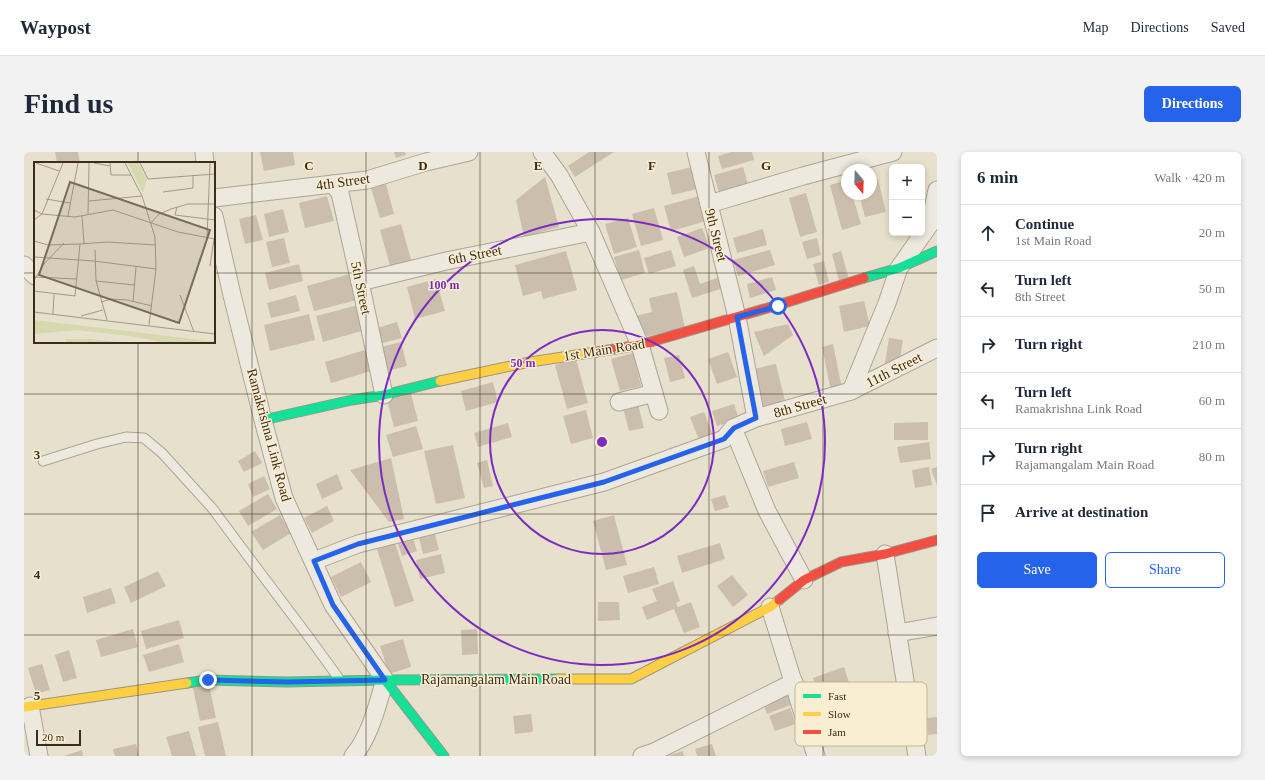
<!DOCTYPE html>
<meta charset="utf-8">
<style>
body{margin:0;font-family:Georgia,serif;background:#f2f2f3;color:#1f2937}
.controls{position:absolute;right:12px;top:12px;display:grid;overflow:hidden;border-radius:6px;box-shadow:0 2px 6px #0003}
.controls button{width:36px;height:36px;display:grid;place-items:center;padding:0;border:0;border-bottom:1px solid #e0e1e3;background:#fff;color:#1f2937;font:20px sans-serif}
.compass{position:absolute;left:817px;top:12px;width:36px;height:36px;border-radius:50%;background:#fff;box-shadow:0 2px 6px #0003;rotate:161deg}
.scale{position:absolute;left:12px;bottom:10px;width:45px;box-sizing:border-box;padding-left:4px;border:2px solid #3c2c1c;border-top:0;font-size:11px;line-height:14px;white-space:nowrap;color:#3c2c1c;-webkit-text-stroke:3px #f9eed1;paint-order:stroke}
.stop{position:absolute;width:12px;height:12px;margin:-9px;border:3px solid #2563eb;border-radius:50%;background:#fff}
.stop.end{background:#2563eb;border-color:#fff;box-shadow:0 1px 4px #0008}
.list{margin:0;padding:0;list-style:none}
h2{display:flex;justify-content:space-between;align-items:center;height:52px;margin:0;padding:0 16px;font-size:17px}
h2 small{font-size:13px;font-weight:400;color:#747a83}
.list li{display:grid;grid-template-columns:26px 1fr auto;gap:12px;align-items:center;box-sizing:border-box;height:56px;padding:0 16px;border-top:1px solid #e0e1e3}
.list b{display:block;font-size:15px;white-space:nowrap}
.list p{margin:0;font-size:13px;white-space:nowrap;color:#747a83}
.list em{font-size:13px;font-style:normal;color:#747a83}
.actions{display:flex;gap:8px;padding:12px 16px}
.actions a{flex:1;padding:9px 0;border:1px solid #2563eb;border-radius:6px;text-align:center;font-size:14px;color:#2563eb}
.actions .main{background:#2563eb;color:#fff}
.icon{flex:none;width:22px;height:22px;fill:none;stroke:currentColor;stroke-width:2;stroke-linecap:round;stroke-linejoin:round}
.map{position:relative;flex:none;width:913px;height:604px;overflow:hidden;border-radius:6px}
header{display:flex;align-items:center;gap:24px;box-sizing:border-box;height:56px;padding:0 20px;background:#fff;border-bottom:1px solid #e0e1e3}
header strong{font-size:19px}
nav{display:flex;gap:22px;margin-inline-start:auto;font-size:14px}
.intro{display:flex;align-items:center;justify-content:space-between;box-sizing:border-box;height:96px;padding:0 24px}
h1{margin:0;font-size:28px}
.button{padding:10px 18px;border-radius:6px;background:#2563eb;color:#fff;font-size:14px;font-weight:700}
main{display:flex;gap:24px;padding:0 24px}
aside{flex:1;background:#fff;border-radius:6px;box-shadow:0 2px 6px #0003}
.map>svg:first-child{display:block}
.building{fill:#cbbead}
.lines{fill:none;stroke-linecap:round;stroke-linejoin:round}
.lane-casing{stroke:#aca495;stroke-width:11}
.street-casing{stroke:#aca495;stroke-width:19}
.fast-casing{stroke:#9c9485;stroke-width:11}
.slow-casing{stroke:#9c9485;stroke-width:11}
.jam-casing{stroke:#9c9485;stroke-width:11}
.lane{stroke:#eee9df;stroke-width:9}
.street{stroke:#eee9df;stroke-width:17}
.fast{stroke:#16e098;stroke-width:9}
.slow{stroke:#ffcf43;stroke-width:9}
.jam{stroke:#f24e42;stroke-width:9}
.route{stroke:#2563eb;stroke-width:5}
.grid{fill:none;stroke:#3c2c1c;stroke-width:1;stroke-opacity:0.55}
.ring{fill:none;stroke:#7b2cbf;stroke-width:2}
.labels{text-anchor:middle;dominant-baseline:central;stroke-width:3;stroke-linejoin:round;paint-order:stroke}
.street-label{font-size:14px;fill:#3c2c1c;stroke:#f9eed1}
.inset-road{fill:none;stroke:#a39886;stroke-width:1}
.view{fill:#786b5a;fill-opacity:0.15;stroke:#786b5a;stroke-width:2}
.inset-edge{fill:none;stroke:#3c2c1c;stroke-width:2}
.key{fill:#f9eed1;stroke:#c0b49b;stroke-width:1}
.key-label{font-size:11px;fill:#3c2c1c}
.grid-label{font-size:13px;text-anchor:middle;font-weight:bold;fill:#3c2c1c;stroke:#f9eed1;stroke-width:3;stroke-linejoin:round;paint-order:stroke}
.centre{fill:#7b2cbf;stroke:#f9eed1;stroke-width:2}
.ring-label{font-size:12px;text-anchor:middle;font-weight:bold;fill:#7b2cbf;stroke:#f9eed1;stroke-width:3;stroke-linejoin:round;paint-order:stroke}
</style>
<header>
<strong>Waypost</strong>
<nav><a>Map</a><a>Directions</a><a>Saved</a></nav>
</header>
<div class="intro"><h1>Find us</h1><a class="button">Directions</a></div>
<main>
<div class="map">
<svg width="913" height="604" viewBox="0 0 913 604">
<rect width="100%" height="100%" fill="#e7e0cc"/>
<g class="building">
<path d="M31,0H54L56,11H33Z"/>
<path d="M236,0H269L271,13L240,19Z"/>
<path d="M370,0H381L382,3L372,6Z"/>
<path d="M565,0H590L551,25L544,14Z"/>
<path d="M707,0H728L730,8L698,17L694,4Z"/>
<path d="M668,15L673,37L648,43L643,21Z"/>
<path d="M719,15L725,36L696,44L690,23Z"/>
<path d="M521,25L535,75L500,85L492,48Z"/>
<path d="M854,27L862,60L841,65L835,42H847V29Z"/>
<path d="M823,28V42H828L837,72L818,78L806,33Z"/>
<path d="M362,32L370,62L356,66L347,36Z"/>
<path d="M782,41L793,80L776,85L765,46Z"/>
<path d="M303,44L310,69L281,76L275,51Z"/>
<path d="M675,44L682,69L647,79L640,54Z"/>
<path d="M630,56L639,88L617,94L608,62Z"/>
<path d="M259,57L265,80L245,85L240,62Z"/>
<path d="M232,63L239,88L221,92L215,67Z"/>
<path d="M604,66L613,95L590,102L581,72Z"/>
<path d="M377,72L388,111L367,117L356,78Z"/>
<path d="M678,76L686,96L660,105L653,85Z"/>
<path d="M739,77L743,93L713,101L709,86Z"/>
<path d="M260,86L266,111L248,115L242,90Z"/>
<path d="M793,86L797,103L783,107L778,90Z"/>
<path d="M615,98L621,121L597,128L590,105Z"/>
<path d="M647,98L652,114L625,122L620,106Z"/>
<path d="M746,98L751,113L714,124L709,108Z"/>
<path d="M542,99L553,138L519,147L517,139L499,144L491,113Z"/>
<path d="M817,99L825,127L815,129L808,102Z"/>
<path d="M800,109L805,130L795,133L789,112Z"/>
<path d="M275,112L279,129L245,138L241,121Z"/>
<path d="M670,114L676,132L696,125L700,136L668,146L659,118Z"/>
<path d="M326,122L333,148L290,159L283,134Z"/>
<path d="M748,125L752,138L726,146L723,132Z"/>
<path d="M412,127L421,159L391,167L383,135Z"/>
<path d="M653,140L661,176L616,186L611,164L628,160L625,146Z"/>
<path d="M272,143L276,159L247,166L243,151Z"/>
<path d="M840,149L846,174L820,180L815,154Z"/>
<path d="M334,153L341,178L299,190L292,164Z"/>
<path d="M285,162L291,188L246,199L240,173Z"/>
<path d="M373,170L378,186L355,192L350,177Z"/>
<path d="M764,172L769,183L740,204L730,180Z"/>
<path d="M865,186L879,188L875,213L861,211Z"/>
<path d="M377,190L383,214L359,220L353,196Z"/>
<path d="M809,192L818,236L807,239L798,195Z"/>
<path d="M341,198L347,219L307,231L301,210Z"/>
<path d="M704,200L713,225L693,232L684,207Z"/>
<path d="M609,201L617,234L596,239L587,207Z"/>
<path d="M655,203L661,226L646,230L640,206Z"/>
<path d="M552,207L564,251L543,257L531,213Z"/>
<path d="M752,212L762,253L736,259L725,218Z"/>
<path d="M469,230L474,250L442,259L437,239Z"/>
<path d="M387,242L394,269L370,275L363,248Z"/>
<path d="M614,252L620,276L605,279L599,256Z"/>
<path d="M710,252L715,267L693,274L688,259Z"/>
<path d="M562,258L569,286L547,292L539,264Z"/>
<path d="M680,260L689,283L675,288L666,265Z"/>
<path d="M783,270L788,287L761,294L757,277Z"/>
<path d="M904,270V288H870V271Z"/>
<path d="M484,271L488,285L454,295L450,281Z"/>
<path d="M392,274L399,297L369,305L362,283Z"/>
<path d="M905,290L907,307L876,311L873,295Z"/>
<path d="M429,293L441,346L412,352L400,299Z"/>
<path d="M231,299L238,311L220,320L214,309Z"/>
<path d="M367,306L380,367L365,370L326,318Z"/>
<path d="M463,308L469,334L460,336L453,311Z"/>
<path d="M770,310L775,326L744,335L739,319Z"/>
<path d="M905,315L908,333L891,336L888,318Z"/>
<path d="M913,315V333L907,317Z"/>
<path d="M313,322L319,337L298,347L292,332Z"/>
<path d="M240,324L246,337L229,345L224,332Z"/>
<path d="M244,342L253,357L224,374L215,359Z"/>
<path d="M701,343L705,355L691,359L687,347Z"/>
<path d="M303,354L310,369L288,381L280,366Z"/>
<path d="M256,363L267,381L239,398L227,380Z"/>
<path d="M590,363L603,413L582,418L569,369Z"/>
<path d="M410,378L415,398L399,402L394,382Z"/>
<path d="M388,384L393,399L378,404L373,389Z"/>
<path d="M371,391L390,449L371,455L353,397Z"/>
<path d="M696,391L701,407L658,421L653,404Z"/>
<path d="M417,402L421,421L396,427L392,408Z"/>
<path d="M337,410L347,430L317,445L307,425Z"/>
<path d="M630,415L635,432L604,441L599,424Z"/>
<path d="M134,419L142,434L107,451L100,435Z"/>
<path d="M708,423L724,443L709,455L693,434Z"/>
<path d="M649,429L656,449L652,451L654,455L667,450L676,475L660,481L650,457L623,468L618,455L633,449L628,437Z"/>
<path d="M87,436L92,451L63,461L59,445Z"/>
<path d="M574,450H595L596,468L574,469Z"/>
<path d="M155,468L160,486L122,497L117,479Z"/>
<path d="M109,477L114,495L77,505L72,488Z"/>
<path d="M453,477L454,502L438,503L437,478Z"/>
<path d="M379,487L387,515L365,522L356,494Z"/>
<path d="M155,492L160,510L125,520L119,503Z"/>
<path d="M45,498L53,526L39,530L31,503Z"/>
<path d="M18,512L26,538L12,542L4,516Z"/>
<path d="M820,515L825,531L794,543L789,526Z"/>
<path d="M185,533L192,566L176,569L169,536Z"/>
<path d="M762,540L767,553L743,562L738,548Z"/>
<path d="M766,556L772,572L751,579L745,564Z"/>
<path d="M507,562L509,578L508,580L491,582L489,564Z"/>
<path d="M913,565V582L904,583L903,566Z"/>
<path d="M194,570L202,604H181L174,575Z"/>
<path d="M165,579L172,604H148L142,585Z"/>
<path d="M112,592L115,604H91L89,597Z"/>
<path d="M688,592L692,604H673L671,597Z"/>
<path d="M58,598L59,604H40Z"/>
<path d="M659,599L660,604H642Z"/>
</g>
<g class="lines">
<defs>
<path id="lane" d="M19,309L73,292L102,285L120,286L138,301L188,356L226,407L284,484L316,528"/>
<g id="street">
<path d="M180,0L181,11"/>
<path d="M518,0L535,23L567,80L616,193L635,259"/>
<path d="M672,0L713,165L732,266L827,239L913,196"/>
<path d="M309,32L316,41L336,130L360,243"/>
<path d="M190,46L343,28L402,10L445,0"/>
<path d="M685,52L779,24L869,0"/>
<path d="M190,64L208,143L239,268L260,346L309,453L361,528C353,553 347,583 329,604"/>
<path d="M0,113L11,124"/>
<path d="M336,130L422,109L567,80"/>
<path d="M827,239L863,151L875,116L906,72L913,38"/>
<path d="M595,250L630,241"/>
<path d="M709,276L743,359L780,428"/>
<path d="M861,402L893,604"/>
<path d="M290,409L334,392L580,330L700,287L709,276L732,266"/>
<path d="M746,455L792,604"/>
<path d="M873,481L913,474"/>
<path d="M6,554L15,604"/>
<path d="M618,604L630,600L770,530"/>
</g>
<g id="fast">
<path d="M840,126L875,116L913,99"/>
<path d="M239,268L328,248L360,243L416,229"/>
<path d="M361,528L420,604"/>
<path d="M163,531L184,528L263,530L361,528L534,527"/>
</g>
<g id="slow">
<path d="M416,229L506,210L572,200"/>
<path d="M534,527H607L746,455L755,448"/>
<path d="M0,555L163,531"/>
</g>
<g id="jam">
<path d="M572,200L616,193L754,153L840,126"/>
<path d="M755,448L780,428L817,410L861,402L913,388"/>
</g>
</defs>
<use href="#lane" class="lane-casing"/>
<use href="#street" class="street-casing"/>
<use href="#fast" class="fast-casing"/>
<use href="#slow" class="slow-casing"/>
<use href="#jam" class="jam-casing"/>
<use href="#lane" class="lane"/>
<use href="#street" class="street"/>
<use href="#fast" class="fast"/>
<use href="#slow" class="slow"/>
<use href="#jam" class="jam"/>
</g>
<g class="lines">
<path class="route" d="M184,528L263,530L361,528L309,453L290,409L334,392L580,330L700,287L710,276L732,266L713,165L754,154"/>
</g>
<path class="grid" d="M114,0V11M228,0V604M342,0V604M456,0V604M571,0V604M685,0V604M799,0V604M0,121H11M190,121H913M114,190V604M0,242H913M0,362H913M0,483H913"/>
<g class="ring">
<circle cx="578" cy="290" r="112"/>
<circle cx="578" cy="290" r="223"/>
</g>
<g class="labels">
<g class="street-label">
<text transform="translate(319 30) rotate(-8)">4th Street</text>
<text transform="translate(692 83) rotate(76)">9th Street</text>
<text transform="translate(451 103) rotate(-11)">6th Street</text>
<text transform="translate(337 136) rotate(78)">5th Street</text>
<text transform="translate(580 198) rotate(-9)">1st Main Road</text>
<text transform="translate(870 218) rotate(-27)">11th Street</text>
<text transform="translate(776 254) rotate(-16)">8th Street</text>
<text transform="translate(245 283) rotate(75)">Ramakrishna Link Road</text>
<text x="472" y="527">Rajamangalam Main Road</text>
</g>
</g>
<g transform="translate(10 10)">
<rect width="181" height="181" fill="#e7e0cc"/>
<path d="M94,1H104L113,17L109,31ZM0,158L126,173L181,180H125L103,175L43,168L0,172ZM32,177H55L84,180H32Z" fill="#d6d8ad"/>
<path class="inset-road" d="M2,1L25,9M60,1L76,4M76,1L77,13H97M91,1L108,34L121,75L122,107L115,163M106,1L114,17L181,12M129,30L159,26V13M12,37L36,41M55,39L108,34M143,45L141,53L181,58M0,48L8,52L41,55L79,48L144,70L181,77M54,52L55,1M34,54L44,1M48,54L50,81M0,58L8,52L29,1M117,61L125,52L137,47L154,42H181M173,76L176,1M0,79L14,83L46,82L41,134L0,129M46,82L73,80L122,83M61,88L62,119L73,158M0,95L60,99L122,107M176,104L180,77M1,115L42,117M0,118L10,102L30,81M62,119L100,123M146,133L160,170M67,140L77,137L93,138L118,144M99,140L102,105M0,150L181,172M19,152L20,132M47,154L69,148"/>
<path class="view" d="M36,20L176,68L145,161L5,113Z"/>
<rect width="181" height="181" class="inset-edge"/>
</g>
<rect x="771" y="530" width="132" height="64" rx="6" class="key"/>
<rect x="779" y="542" width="18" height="4" fill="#16e098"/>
<rect x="779" y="560" width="18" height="4" fill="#ffcf43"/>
<rect x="779" y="578" width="18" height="4" fill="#f24e42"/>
<g class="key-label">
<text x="804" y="548">Fast</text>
<text x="804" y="566">Slow</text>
<text x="804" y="584">Jam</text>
</g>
<g class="grid-label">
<text x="285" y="18">C</text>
<text x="399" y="18">D</text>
<text x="514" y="18">E</text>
<text x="628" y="18">F</text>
<text x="742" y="18">G</text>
<text x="13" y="307">3</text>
<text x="13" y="427">4</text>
<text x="13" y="548">5</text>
</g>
<circle cx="578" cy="290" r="6" class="centre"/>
<g class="ring-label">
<text x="420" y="137">100 m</text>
<text x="499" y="215">50 m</text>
</g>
</svg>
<div class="controls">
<button>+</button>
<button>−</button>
</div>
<svg class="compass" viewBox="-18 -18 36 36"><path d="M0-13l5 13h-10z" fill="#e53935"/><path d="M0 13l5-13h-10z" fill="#747a83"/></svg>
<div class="scale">20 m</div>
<div class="stop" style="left:754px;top:154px"></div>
<div class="stop end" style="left:184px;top:528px"></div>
</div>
<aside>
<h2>6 min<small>Walk · 420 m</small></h2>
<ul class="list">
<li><svg class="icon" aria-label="ahead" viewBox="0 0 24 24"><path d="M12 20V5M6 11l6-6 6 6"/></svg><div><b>Continue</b><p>1st Main Road</p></div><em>20 m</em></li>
<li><svg class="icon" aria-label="left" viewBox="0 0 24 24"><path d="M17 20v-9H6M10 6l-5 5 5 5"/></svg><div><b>Turn left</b><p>8th Street</p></div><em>50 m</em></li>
<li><svg class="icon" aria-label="right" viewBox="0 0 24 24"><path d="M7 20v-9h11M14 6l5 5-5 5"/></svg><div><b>Turn right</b></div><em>210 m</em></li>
<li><svg class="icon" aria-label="left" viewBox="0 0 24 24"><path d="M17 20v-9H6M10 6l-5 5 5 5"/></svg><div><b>Turn left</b><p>Ramakrishna Link Road</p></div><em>60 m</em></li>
<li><svg class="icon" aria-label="right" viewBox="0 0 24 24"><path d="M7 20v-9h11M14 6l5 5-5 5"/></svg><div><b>Turn right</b><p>Rajamangalam Main Road</p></div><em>80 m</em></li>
<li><svg class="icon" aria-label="arrive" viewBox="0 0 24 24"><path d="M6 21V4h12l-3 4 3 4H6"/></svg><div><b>Arrive at destination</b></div></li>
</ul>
<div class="actions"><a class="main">Save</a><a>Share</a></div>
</aside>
</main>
